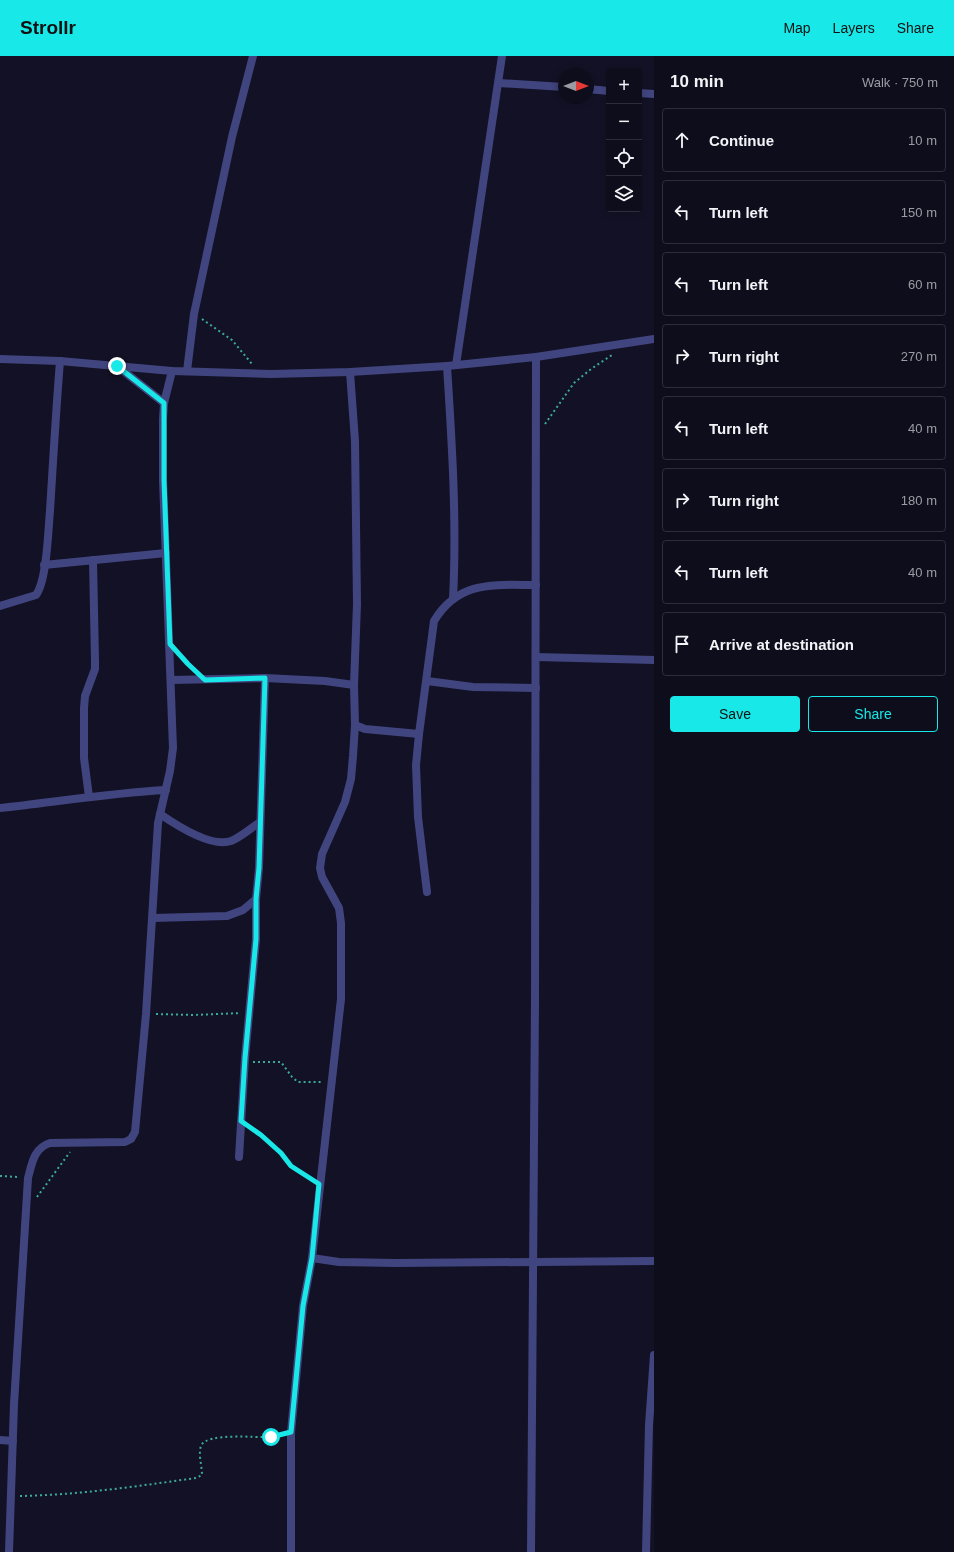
<!DOCTYPE html>
<meta charset="utf-8">
<style>
body{margin:0;font-family:Arial,sans-serif;background:#171625;color:#f1f3f6}
.controls{position:absolute;right:12px;top:12px;display:grid;overflow:hidden;border-radius:4px;box-shadow:0 2px 6px #0003}
.controls button{width:36px;height:36px;display:grid;place-items:center;padding:0;border:0;border-bottom:1px solid #2e2d3b;background:#0e0d1c;color:#f1f3f6;font:20px sans-serif}
.compass{position:absolute;left:558px;top:12px;width:36px;height:36px;border-radius:50%;background:#0e0d1c;box-shadow:0 2px 6px #0003;rotate:90deg}
.stop{position:absolute;width:12px;height:12px;margin:-9px;border:3px solid #18e8e7;border-radius:50%;background:#fff}
.stop.end{background:#18e8e7;border-color:#fff;box-shadow:0 1px 4px #0008}
.list{margin:0;padding:0;list-style:none}
h2{display:flex;justify-content:space-between;align-items:center;height:52px;margin:0;padding:0 16px;font-size:17px}
h2 small{font-size:13px;font-weight:400;color:#9b9ca3}
.list li{display:grid;grid-template-columns:26px 1fr auto;gap:12px;align-items:center;box-sizing:border-box;height:64px;margin:0 8px 8px;padding:0 8px;border:1px solid #2e2d3b;border-radius:4px}
.list b{display:block;font-size:15px;white-space:nowrap}
.list em{font-size:13px;font-style:normal;color:#9b9ca3}
.actions{display:flex;gap:8px;padding:12px 16px}
.actions a{flex:1;padding:9px 0;border:1px solid #18e8e7;border-radius:4px;text-align:center;font-size:14px;color:#18e8e7}
.actions .main{background:#18e8e7;color:#111}
.icon{flex:none;width:22px;height:22px;fill:none;stroke:currentColor;stroke-width:2;stroke-linecap:round;stroke-linejoin:round}
.map{position:relative;flex:none;width:654px;height:1496px;overflow:hidden}
header{display:flex;align-items:center;gap:24px;box-sizing:border-box;height:56px;padding:0 20px;background:#18e8e7;color:#111}
header strong{font-size:19px}
nav{display:flex;gap:22px;margin-inline-start:auto;font-size:14px}
main{display:flex}
aside{flex:1;background:#0e0d1c}
.map>svg:first-child{display:block}
.lines{fill:none;stroke-linecap:round;stroke-linejoin:round}
.path{stroke:#3cac9a;stroke-width:2;stroke-dasharray:2 3;stroke-linecap:butt}
.street{stroke:#41457f;stroke-width:8}
.route{stroke:#18e8e7;stroke-width:5}
</style>
<header>
<strong>Strollr</strong>
<nav><a>Map</a><a>Layers</a><a>Share</a></nav>
</header>
<main>
<div class="map">
<svg width="654" height="1496" viewBox="0 0 654 1496">
<rect width="100%" height="100%" fill="#131125"/>
<g class="lines">
<g class="path">
<path d="M202,263L232,284L252,308"/>
<path d="M545,368L574,327L591,313L612,299"/>
<path d="M178,598L195,615"/>
<path d="M156,958L193,959L241,957"/>
<path d="M253,1006H281L292,1021L298,1026H322"/>
<path d="M250,1072L261,1079L281,1097L291,1110L312,1123"/>
<path d="M0,1120L19,1121"/>
<path d="M37,1141L70,1096"/>
<path d="M20,1440C79,1439 138,1430 196,1422L202,1419C202,1410 198,1398 201,1390C206,1376 257,1382 270,1381C275,1381 279,1380 283,1379"/>
</g>
<g class="street">
<path d="M499,27L564,31"/>
<path d="M588,33L609,35"/>
<path d="M639,37L654,38"/>
<path d="M0,303L60,305L172,315L271,318L350,316L447,310L536,301L654,283"/>
<path d="M456,309L502,0"/>
<path d="M117,310L164,347"/>
<path d="M447,310C452,387 457,466 453,543"/>
<path d="M187,315L194,258L232,81L253,0"/>
<path d="M44,509L166,497"/>
<path d="M0,550L36,539C47,524 48,475 50,455C53,405 56,355 60,305"/>
<path d="M536,601L654,604"/>
<path d="M171,624L265,622L325,625L354,629"/>
<path d="M427,625L473,631L536,632"/>
<path d="M355,669L365,673L419,678"/>
<path d="M89,741L84,702V652L85,640L95,613V605L93,504"/>
<path d="M0,752C55,746 110,737 166,734"/>
<path d="M160,758C176,769 211,792 231,785C241,781 251,772 260,766"/>
<path d="M427,836L418,761L416,709L419,678L434,565C459,524 494,529 536,529"/>
<path d="M153,862L227,860L243,854L256,843"/>
<path d="M239,1101L245,1002L256,883V843L259,812L265,622"/>
<path d="M312,1202L339,1206L396,1207L654,1205"/>
<path d="M0,1384L13,1385"/>
<path d="M9,1496L14,1348L28,1122C32,1107 34,1092 50,1087L125,1086L131,1083L135,1076L146,958L158,767L170,715L173,692L163,424V363L164,347L172,315"/>
<path d="M291,1496V1376L303,1250L312,1202L341,943V867L339,852L322,821L320,812L322,798L345,746L351,723L353,700L355,669L354,629L357,548L355,385L350,316"/>
<path d="M531,1496L535,945L536,301"/>
<path d="M646,1496L649,1369L654,1299"/>
</g>
</g>
<g class="lines">
<path class="route" d="M117,310L164,347V424L170,588L188,608L205,624L265,622L259,812L256,843V883L245,1002L241,1065L261,1079L281,1097L291,1110L319,1128L312,1202L303,1250L291,1376L271,1381"/>
</g>
</svg>
<div class="controls">
<button>+</button>
<button>−</button>
<button><svg class="icon" aria-label="locate" viewBox="0 0 24 24"><circle cx="12" cy="12" r="6"/><path d="M12 2v4M12 18v4M2 12h4M18 12h4"/></svg></button>
<button><svg class="icon" aria-label="layers" viewBox="0 0 24 24"><path d="M12 4l9 5-9 5-9-5zM3 14l9 5 9-5"/></svg></button>
</div>
<svg class="compass" viewBox="-18 -18 36 36"><path d="M0-13l5 13h-10z" fill="#e53935"/><path d="M0 13l5-13h-10z" fill="#9b9ca3"/></svg>
<div class="stop" style="left:271px;top:1381px"></div>
<div class="stop end" style="left:117px;top:310px"></div>
</div>
<aside>
<h2>10 min<small>Walk · 750 m</small></h2>
<ul class="list">
<li><svg class="icon" aria-label="ahead" viewBox="0 0 24 24"><path d="M12 20V5M6 11l6-6 6 6"/></svg><div><b>Continue</b></div><em>10 m</em></li>
<li><svg class="icon" aria-label="left" viewBox="0 0 24 24"><path d="M17 20v-9H6M10 6l-5 5 5 5"/></svg><div><b>Turn left</b></div><em>150 m</em></li>
<li><svg class="icon" aria-label="left" viewBox="0 0 24 24"><path d="M17 20v-9H6M10 6l-5 5 5 5"/></svg><div><b>Turn left</b></div><em>60 m</em></li>
<li><svg class="icon" aria-label="right" viewBox="0 0 24 24"><path d="M7 20v-9h11M14 6l5 5-5 5"/></svg><div><b>Turn right</b></div><em>270 m</em></li>
<li><svg class="icon" aria-label="left" viewBox="0 0 24 24"><path d="M17 20v-9H6M10 6l-5 5 5 5"/></svg><div><b>Turn left</b></div><em>40 m</em></li>
<li><svg class="icon" aria-label="right" viewBox="0 0 24 24"><path d="M7 20v-9h11M14 6l5 5-5 5"/></svg><div><b>Turn right</b></div><em>180 m</em></li>
<li><svg class="icon" aria-label="left" viewBox="0 0 24 24"><path d="M17 20v-9H6M10 6l-5 5 5 5"/></svg><div><b>Turn left</b></div><em>40 m</em></li>
<li><svg class="icon" aria-label="arrive" viewBox="0 0 24 24"><path d="M6 21V4h12l-3 4 3 4H6"/></svg><div><b>Arrive at destination</b></div></li>
</ul>
<div class="actions"><a class="main">Save</a><a>Share</a></div>
</aside>
</main>
